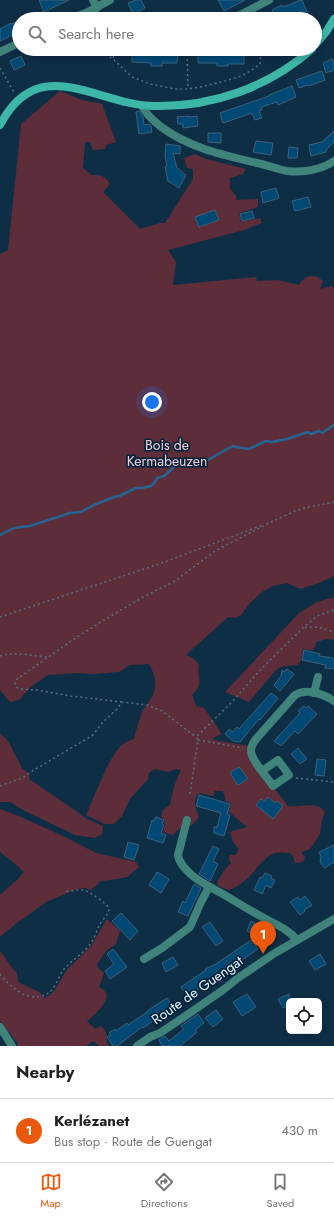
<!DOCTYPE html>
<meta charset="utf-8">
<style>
body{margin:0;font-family:Jost,sans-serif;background:#f6f6f6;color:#202124}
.controls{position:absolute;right:12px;bottom:12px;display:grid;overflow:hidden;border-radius:6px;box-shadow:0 2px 6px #0003}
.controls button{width:36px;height:36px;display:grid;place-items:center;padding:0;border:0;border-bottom:1px solid #e0e0e0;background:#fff;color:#202124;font:20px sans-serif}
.you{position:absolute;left:152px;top:402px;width:14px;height:14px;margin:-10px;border:3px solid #fff;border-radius:50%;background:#1a73e8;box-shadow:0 0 0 6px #1a73e833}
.badge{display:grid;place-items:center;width:26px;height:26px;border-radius:50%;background:#ea580c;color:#fff;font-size:13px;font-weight:700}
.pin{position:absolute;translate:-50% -33px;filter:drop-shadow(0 1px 2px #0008)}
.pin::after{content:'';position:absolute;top:21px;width:14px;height:12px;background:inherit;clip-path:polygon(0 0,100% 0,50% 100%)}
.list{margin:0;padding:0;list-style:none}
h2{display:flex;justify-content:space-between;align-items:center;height:52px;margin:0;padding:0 16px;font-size:17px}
h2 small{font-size:13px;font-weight:400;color:#757577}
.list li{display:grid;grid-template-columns:26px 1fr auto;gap:12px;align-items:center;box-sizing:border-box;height:64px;padding:0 16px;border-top:1px solid #e0e0e0}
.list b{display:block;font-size:15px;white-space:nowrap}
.list p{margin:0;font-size:13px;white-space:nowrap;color:#757577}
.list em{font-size:13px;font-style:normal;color:#757577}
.icon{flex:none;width:22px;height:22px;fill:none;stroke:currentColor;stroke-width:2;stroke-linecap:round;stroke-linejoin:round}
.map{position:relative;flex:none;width:334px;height:1046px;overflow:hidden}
.search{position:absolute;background:#fff;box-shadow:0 2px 6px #0003;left:12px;right:12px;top:12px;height:44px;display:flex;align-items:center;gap:10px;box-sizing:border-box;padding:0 14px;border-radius:22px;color:#757577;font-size:15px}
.sheet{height:116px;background:#fff}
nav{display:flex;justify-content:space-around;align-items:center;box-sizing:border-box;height:56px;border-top:1px solid #e0e0e0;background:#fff;font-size:11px;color:#757577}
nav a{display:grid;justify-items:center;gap:2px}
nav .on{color:#ea580c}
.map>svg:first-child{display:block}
.green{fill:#5e2d3a}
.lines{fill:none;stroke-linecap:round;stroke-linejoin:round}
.stream{stroke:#266593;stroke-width:2.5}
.building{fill:#004975;stroke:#3f607a}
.path{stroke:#577083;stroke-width:1.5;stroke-dasharray:2 3;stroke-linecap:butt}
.minor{stroke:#3f837b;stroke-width:8}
.tertiary{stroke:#3f837b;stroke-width:8}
.secondary{stroke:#3db5a7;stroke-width:8}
.labels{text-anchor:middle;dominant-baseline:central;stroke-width:3.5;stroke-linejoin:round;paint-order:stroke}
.park-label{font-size:14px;fill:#f9cdd6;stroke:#03243b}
.street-label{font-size:14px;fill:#e8f3fd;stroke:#03243b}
</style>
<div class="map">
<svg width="334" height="1046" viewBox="0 0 334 1046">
<rect width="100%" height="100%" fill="#0e2e46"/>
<g class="green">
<path d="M60,91L82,100L102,104L116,142L106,145L105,149L93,150L90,142H85L83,168L91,175C101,175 105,175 110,184L103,192L140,229L160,223H165L193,179V169L187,168L184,158L195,154L206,159L246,169L243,174L230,178V188L236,196V200L258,199V207L239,213L241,222L260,218L262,223L244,230L168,250L176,262L173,285L256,277L257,281L278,280L299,285C305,275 314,273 323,281L320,289L331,286L334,288V576L319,583L300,589L287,583L273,586L262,592L250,603L241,615L235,618L228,617L186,655L193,658L199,664C196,678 205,684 192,695L196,706L204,708L222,734L213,738L214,740L249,746L263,774L288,806C300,808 317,800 325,812L322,819L320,834L310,849L301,852L305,857L303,862L295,863L293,856L290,853C286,853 279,852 275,853C263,858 258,867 250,876C244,882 237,887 229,890L218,886L217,882L225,869L231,863L229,859L230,855H235L239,849L233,842L230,832L247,827L229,812L231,803L226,801L223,791H215L213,796L200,793C191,799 196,809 199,817L192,825L179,829L173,835L163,832L165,824L164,823L165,820L161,817L163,810L170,805L174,786L181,770L176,769L168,772L154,769L149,773L148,779L130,799L122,816L114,824H105L86,815C94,799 110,751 125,743C127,741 131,740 134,739C136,730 139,721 142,712C144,708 147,705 149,702C158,688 157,678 149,664L130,665L119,672L92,674L78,673L48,675L32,686L25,693L19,700L10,702L0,690V254L8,250L21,124Z"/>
<path d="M334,597V640L327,639L316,642V645L313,650L303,649L301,661L297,665L284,666L277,669L249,702L225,692L299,613L317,602Z"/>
<path d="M0,733L8,741L22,768L29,774V779L82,815L85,818L103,826L102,834L95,838L75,835L25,811L10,802H0Z"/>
<path d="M0,809L21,817L67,838L96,853L136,862L139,867L127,877L111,880L101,881L91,890L85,888L77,889L46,902L17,923L0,937V895L17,880L24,872L19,867L0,852Z"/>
<path d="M107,919L120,931L116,944L106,951L97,964L98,968L104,973L99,987C118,996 96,1013 87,1021L95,1029L101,1026L106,1032L107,1044L109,1046H99L93,1041L86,1046H17L18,1044L0,1020V951C6,958 11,968 17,973L18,982L39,992L45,998L50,995L55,990L66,971L91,946Z"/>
</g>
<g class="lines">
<path class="stream" d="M0,535L14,528L30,526L70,513L81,512L94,505L114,497L119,496L136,488H142L151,486L154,483L157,478L164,476L181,461L208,460L227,449L233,446C238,448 243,448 249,449L266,441L272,442L287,439L308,432L311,434L319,431L322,433L334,425"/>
</g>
<g class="building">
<path d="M39,0H69L44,12Z"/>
<path d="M136,0H141L145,8L133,14L128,3Z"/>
<path d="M218,0H245L224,11Z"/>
<path d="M300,0H302L308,14L298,19H262L274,13L272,10L282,5L283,7L287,5V6Z"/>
<path d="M19,21V32L0,41V29L11,23L12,24Z"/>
<path d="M132,49H178L177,63H162V66H151V63L132,62Z"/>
<path d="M198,49H244V64H228V66H217V63H198Z"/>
<path d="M21,56L25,65L14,70L10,61Z"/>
<path d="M332,59L334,64V70L326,73L323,63Z"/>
<path d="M322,71L325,80L309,86L308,85L299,88L296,80Z"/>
<path d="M292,86L296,97L278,105L277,102L261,107L262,110L259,111L262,118L255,120L252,113L223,123L220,113L269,96V95Z"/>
<path d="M139,111L143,117L144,125L150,124L151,126L152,132L139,134L136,112Z"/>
<path d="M189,116V117L197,116L198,126L183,128V124H178L177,117Z"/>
<path d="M334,131V142L326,150V152L311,156L309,145L322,142Z"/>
<path d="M208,133H221V143L208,142Z"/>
<path d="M256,141L273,143L271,155L253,152Z"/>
<path d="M166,144L180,146V154L173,153L177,168L186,175L179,188L168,181L165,167L167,166L165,156Z"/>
<path d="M289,147L298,148L297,158H288Z"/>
<path d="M276,188L279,198L263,203L261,192Z"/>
<path d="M308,197L311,207L295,211L292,201Z"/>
<path d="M215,210L219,220L199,227L195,217Z"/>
<path d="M252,211L254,218L242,221L240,214Z"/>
<path d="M304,650L320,654L319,656L333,658L334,660V669L325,668L326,665L302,660Z"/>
<path d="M287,669L294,674L280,691L274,685L281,676L282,670L284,672Z"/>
<path d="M271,693L278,698L260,720L259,719L240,742L233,741L225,734L229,729L233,732L237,727L239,729Z"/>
<path d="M304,706L307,708L308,706L317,714L298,734L295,731L281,746L274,741L300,713L298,711Z"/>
<path d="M298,748L307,759L300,764L291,754Z"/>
<path d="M317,759L326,760L324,776L315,775Z"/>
<path d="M239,767L248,779L238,785L230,773Z"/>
<path d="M199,795L230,804L227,814L230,815L224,836L214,833V827H217L221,813L196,806Z"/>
<path d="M268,797L275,803L277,801L283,806L273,819L256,805L261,799L264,802Z"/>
<path d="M156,817L164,820L162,824L164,825L161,833L166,835L163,843L147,838L152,820L154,821Z"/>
<path d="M128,842L139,845L134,860L124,857Z"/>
<path d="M334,845V862L325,868L320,862L321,856L319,852Z"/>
<path d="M213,846L219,849L213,861L218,864L210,881L199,874Z"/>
<path d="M157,872L169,879L161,893L149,885Z"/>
<path d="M265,873L272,876L271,878L275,880L271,888L266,885L262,894L254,890L260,877L262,878Z"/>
<path d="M194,884L201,888L188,916L178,912L183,901L185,903Z"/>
<path d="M305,896L312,905L304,910L305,911L300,915L290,902L298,897L300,900Z"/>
<path d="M121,913L138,931L130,940L112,921Z"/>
<path d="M251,921L261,926L256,936L247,931Z"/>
<path d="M210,922L223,941L216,946L202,927Z"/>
<path d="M251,940L258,949L187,997L181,987L206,970L205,969L216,964Z"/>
<path d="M113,949L127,967L110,979L105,971L114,964L107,954Z"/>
<path d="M320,954L326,964L315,970L309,961Z"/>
<path d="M173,957L178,965L166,972L162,963Z"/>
<path d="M247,994L256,1007L242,1016L233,1002Z"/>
<path d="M289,994V1006L283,1008L278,999Z"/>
<path d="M167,998L173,1007L143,1028L142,1027L117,1046H113L107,1037L111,1035L109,1033L115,1029L116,1031L127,1023L128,1025L147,1012V1011Z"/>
<path d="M216,1010L223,1019L213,1027L205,1018Z"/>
<path d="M198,1014L204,1023L195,1030L197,1032L180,1046H162L159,1040L165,1036L169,1041L184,1029L181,1026Z"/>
</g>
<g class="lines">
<g class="path">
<path d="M97,49L113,59L132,77L150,84L175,89H188L200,87L225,81L241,76L252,70L260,64L261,49"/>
<path d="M187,49L188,89"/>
<path d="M113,58L117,49"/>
<path d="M0,68L15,94"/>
<path d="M0,617L159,564L263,525"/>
<path d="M305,628C315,625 324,629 334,632"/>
<path d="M0,656C14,651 33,656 48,657"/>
<path d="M122,702L71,696L37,690L20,689L16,687L15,683L17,679L74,639L104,620L145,596L175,581L215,551L271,522L295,511L305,508L334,502"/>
<path d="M198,740L243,748"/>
<path d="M296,778L334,782"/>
<path d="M0,786L22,778L34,770L93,735L102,723L117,709L122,702L147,705L162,711L196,737"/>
<path d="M190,794L197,747L198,740L196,737L232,702L262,668L303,628L317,616L334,610"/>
<path d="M0,974C10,986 24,1000 41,996C55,994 57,978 64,969C72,960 84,953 91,943C96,936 97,928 102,921C105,917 109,914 109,908C106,903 89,891 83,890C77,889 70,892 64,891"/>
</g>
<g class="minor">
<path d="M93,0L97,8"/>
<path d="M232,19L269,0"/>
<path d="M142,106C146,115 153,120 160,126C189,148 223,155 257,163C267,165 277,169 287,171C302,173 321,170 334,161"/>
<path d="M314,693L318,677"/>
<path d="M262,771L278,760L289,775L273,786C268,778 251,760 251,751C251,746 253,743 256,739L295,695C306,688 324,694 334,701"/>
<path d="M187,820L178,855C179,864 188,872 194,877C202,883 212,888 221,893C235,901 249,910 264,918C276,925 287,928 297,940"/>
<path d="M144,959L162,948L190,927L201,902L209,887"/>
<path d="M0,1027L12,1046"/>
<path d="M137,1046L150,1037L160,1033L181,1019L223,990L238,978L275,953L334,919"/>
</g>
<g class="tertiary">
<path d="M69,19L86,13L110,0"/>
<path d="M0,52L19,43"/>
</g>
<g class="secondary">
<path d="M315,45L326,32L334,19"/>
<path d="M0,125C39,50 98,106 155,106C213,107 269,87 312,49"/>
</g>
</g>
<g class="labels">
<g class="park-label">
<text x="167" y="445">Bois de<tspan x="167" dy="16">Kermabeuzen</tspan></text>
</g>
<g class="street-label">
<text transform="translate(197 990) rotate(-35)">Route de Guengat</text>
</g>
</g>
</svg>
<div class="controls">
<button><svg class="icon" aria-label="locate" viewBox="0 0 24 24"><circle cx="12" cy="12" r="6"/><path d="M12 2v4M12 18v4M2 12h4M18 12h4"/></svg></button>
</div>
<div class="you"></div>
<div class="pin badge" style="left:263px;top:954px">1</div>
<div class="search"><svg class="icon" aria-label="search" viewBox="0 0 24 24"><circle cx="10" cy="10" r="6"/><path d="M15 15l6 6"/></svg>Search here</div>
</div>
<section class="sheet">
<h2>Nearby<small></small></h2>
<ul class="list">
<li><span class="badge">1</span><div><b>Kerlézanet</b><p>Bus stop · Route de Guengat</p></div><em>430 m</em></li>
</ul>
</section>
<nav>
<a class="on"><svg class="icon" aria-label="map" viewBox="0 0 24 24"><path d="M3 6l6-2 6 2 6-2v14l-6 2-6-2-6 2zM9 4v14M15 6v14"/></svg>Map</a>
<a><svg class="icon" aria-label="directions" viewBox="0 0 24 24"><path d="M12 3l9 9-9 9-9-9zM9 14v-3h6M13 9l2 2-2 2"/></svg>Directions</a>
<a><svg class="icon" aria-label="saved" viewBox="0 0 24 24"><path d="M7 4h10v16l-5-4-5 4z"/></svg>Saved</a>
</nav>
